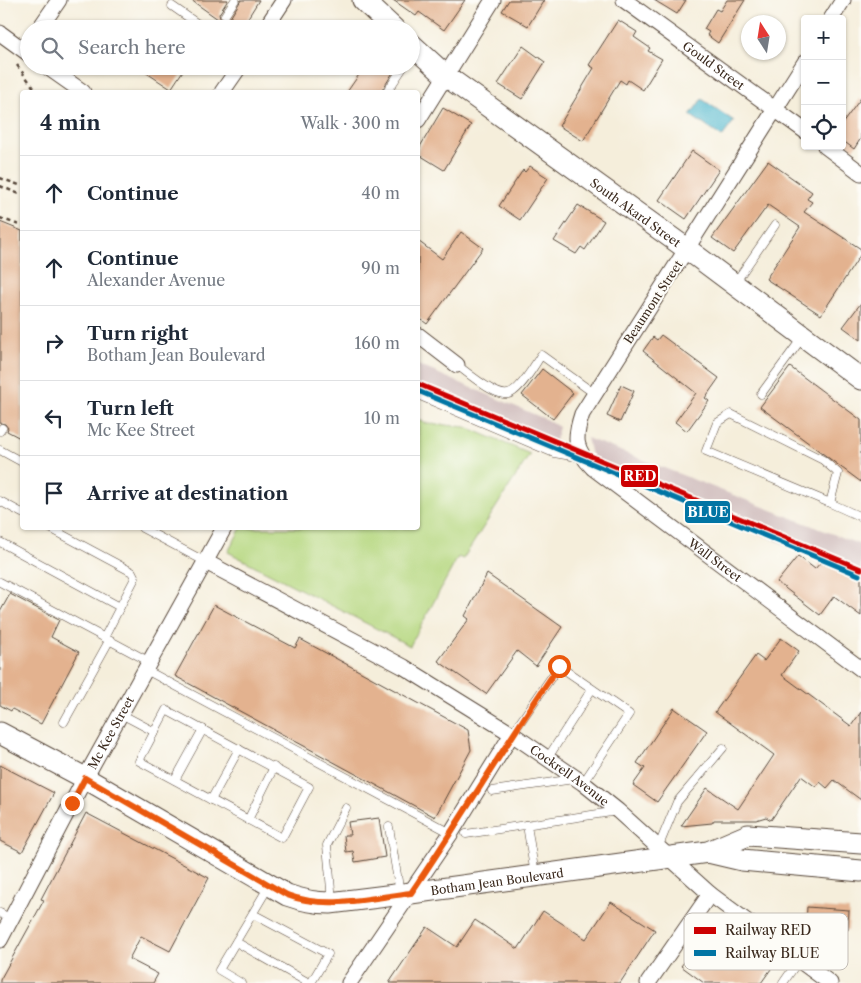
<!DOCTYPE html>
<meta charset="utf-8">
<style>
body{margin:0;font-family:"Libre Caslon Text",serif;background:#f2f2f3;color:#1f2937}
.controls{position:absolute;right:15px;top:15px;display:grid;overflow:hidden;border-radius:5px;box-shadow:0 1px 4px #0004}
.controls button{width:45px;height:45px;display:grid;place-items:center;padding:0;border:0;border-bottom:1px solid #e0e1e3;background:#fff;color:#1f2937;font:25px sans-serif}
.compass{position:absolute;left:741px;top:15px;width:45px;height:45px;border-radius:50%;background:#fff;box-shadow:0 1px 4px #0004;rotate:348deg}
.stop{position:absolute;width:15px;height:15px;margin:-11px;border:4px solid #ea580c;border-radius:50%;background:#fff}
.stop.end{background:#ea580c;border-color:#fff;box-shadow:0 1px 5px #0008}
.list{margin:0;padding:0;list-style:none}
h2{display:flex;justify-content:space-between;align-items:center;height:65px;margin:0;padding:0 20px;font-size:21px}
h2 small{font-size:16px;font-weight:400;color:#747a83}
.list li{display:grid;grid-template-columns:32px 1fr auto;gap:15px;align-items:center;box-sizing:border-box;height:75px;padding:0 20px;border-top:1px solid #e0e1e3}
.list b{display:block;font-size:19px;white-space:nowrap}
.list p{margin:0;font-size:16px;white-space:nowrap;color:#747a83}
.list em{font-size:16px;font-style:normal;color:#747a83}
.icon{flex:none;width:28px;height:28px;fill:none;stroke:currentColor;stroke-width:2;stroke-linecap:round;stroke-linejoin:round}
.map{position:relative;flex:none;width:861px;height:983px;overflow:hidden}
.search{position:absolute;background:#fff;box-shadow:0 1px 4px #0004;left:20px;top:20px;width:400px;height:55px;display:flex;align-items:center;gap:12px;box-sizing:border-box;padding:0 18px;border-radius:28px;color:#747a83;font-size:19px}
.panel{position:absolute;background:#fff;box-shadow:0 1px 4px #0004;left:20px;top:90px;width:400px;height:440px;border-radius:5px}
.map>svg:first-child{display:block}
.industrial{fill:#d2bfbf}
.green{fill:#b5d77f;stroke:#78804e}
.water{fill:#4fb7cd;stroke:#457076}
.building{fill:#e3b28f}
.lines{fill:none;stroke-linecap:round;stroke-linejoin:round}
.service-casing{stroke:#57473a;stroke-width:9}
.minor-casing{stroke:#57473a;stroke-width:17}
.secondary-casing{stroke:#57473a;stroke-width:23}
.path{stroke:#57473a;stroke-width:2.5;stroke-dasharray:4 4;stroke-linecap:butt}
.service{stroke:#fff;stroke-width:8}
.minor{stroke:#fff;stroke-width:15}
.secondary{stroke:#fff;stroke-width:21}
.rail-1-casing{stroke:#fdfcf7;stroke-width:9}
.rail-2-casing{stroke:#fdfcf7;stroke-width:9}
.rail-1{stroke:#c00;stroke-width:5}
.rail-2{stroke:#0275a4;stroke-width:5}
.route{stroke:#ea580c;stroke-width:6}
.labels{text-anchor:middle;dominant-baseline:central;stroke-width:4;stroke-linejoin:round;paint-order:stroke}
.street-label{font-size:12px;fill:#3b2a1e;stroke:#fdfcf7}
.key{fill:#fdfcf7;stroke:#c3bdb6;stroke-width:1}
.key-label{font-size:14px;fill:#3b2a1e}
.line-badge{stroke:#fdfcf7;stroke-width:2}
.badge-label{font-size:14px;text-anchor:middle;font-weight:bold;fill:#fff}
</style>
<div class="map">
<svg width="861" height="983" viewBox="0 0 861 983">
<rect width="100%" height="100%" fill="#fdfcf7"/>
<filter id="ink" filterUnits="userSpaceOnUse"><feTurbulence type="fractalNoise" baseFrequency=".02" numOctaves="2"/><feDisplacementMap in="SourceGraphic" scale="10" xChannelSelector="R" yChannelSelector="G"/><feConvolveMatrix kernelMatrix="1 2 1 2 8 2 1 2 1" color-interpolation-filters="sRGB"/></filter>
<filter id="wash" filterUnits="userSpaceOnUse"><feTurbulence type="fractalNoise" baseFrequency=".0096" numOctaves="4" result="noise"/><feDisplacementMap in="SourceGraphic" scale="20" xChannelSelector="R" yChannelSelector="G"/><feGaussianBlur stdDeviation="1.12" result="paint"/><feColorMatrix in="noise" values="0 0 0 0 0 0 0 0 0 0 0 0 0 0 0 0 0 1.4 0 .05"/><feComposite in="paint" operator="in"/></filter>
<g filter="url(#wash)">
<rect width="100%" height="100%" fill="#f5eedb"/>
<g class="industrial">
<path d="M418,365L545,419L559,427L553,449L418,391Z"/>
<path d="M587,438L861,545V576L593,465Z"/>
</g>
<path class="green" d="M418,419L425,423L466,427L530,454L463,559L458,557L410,646L228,552L241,528H418Z"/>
<path class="water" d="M702,99L734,121L722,137L690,115Z"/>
<g id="blocks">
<g class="building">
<path d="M191,0H228L219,14L220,18L225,21L230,18L241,0H259L241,29H232Z"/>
<path d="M393,0H465L444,30L419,12L416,16Z"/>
<path d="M509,0H544L528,26L502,11Z"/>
<path d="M654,0H686L677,14Z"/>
<path d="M727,0H745L718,43L707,35L709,32L704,29L716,9L720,11Z"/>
<path d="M618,20L637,32L634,37L650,48L648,51L662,59L643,90L628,80L626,84L620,80L583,141L559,126L594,68L589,65Z"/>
<path d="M523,46L545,62L522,99L498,84Z"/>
<path d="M136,66H186L171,89Z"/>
<path d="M365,66H397L381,92H347Z"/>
<path d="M861,98V138L854,149L842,140V124Z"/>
<path d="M443,108L471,125L444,170L418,154V150Z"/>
<path d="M692,151L719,170L686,219L659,200Z"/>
<path d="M768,161L812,192L807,199L812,202L804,212L861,249V254L821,315L766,279L800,227L768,205L733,253L712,238Z"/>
<path d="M530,166L548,178L520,220L499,206L523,170L525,172Z"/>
<path d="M578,205L604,221L585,250L581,247L576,254L554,241Z"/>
<path d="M0,222L22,231V439L7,431L8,428L5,424L0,423Z"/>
<path d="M461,232L483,248L427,324L418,317V241L442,259Z"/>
<path d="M861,303V340L843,327Z"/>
<path d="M661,335L719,378L705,398L709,401L687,431L675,422L696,393L643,351L653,337L657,340Z"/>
<path d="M790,367L861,420V482L760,407Z"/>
<path d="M542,369L573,393L553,419L522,395Z"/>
<path d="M621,385L634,391L620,422L607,416Z"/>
<path d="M798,556L815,569L820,563L861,579V616L834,596L820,615L777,582Z"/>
<path d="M487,574L562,627L536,666L517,651L486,694L438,661L469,619L465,616Z"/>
<path d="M10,594L59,620L51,637L79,652L41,724L12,709L11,711L0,705V612Z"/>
<path d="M214,605L295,648L300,639L468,730L471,750L435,817L175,676Z"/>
<path d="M781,638L799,651L782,675L851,726L861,712V800L834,780L827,788L820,782L816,787L801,776L771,820L766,817L756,820H714L712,823L681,826L707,788L738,809L774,755L715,712L756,655L764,661Z"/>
<path d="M674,708L707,731L657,802L633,785L645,768L637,763Z"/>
<path d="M0,765L54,793L22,852L0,841Z"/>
<path d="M86,813L209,878L170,951L141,936L129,959L158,974L153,983H0V980L44,900L41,899Z"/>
<path d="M379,818L385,857L355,862L353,851L346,852L344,835H350L348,822Z"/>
<path d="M611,902L655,930L620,983H389L427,927L457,947L475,920L518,949L543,911L586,939Z"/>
<path d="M807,907L849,910L848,930L826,928V931L815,930L806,924Z"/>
<path d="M712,926L771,969L761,983H704L681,966Z"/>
</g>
</g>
</g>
<g filter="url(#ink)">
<use href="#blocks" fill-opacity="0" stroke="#57473a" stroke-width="1"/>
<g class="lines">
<defs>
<g id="service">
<path d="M172,6L205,29"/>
<path d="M225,15L235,0"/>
<path d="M387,92L404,66"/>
<path d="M735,283L775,225"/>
<path d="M457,365C467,372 495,397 508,394C519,392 535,365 541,355L595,394"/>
<path d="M761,394L802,338"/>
<path d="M418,395L554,453L583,458"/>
<path d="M731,414L823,460L838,473L830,503L706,451L717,423Z"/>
<path d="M0,431L2,428"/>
<path d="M0,450L22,462"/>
<path d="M0,501L22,513"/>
<path d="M830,503L861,517"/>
<path d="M50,528L132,572L135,578L120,607"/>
<path d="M142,528L206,562"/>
<path d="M0,542L120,607L104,638"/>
<path d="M0,582L150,662"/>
<path d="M146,670L451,833"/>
<path d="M166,710L309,787L282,838L139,761Z"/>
<path d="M121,714L155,732"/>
<path d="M64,722L109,641"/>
<path d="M512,734L559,666L629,714L583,783"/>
<path d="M547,759L592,689"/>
<path d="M175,780L203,729"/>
<path d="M492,791L574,779"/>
<path d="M211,800L239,749"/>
<path d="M248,820L274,767"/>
<path d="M527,825L535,875"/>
<path d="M389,827L400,893"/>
<path d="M466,834L618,811"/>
<path d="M658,848L677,802L723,748"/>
<path d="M332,901L327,845L346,808"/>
<path d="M0,913L11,919"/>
<path d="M253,914L328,954L311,983"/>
<path d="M236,942L309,983"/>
<path d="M241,983L219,970L269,886"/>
<path d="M783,983L799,960"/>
</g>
<g id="minor">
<path id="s1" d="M624,0L805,131"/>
<path d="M831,19L843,0"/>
<path d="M39,29L59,0"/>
<path d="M265,29L284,0"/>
<path d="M0,33L29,54"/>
<path id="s2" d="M805,62L582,414C574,438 574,449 593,468L861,669"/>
<path d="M46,66L83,92"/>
<path d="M222,92L240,66"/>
<path d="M418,120L493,0"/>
<path d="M825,146L861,173"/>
<path d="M418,335L457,365"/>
<path id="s3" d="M206,562L404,667L512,734L583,783L618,811L710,894L830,983"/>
<path id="s4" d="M0,940L85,778L224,528"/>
<path d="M349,983L451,833L512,734"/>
<path d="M648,983L710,894"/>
</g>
<g id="secondary">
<path d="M363,0L394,29"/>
<path id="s5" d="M411,44L446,76L687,249L861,379"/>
<path id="s6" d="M0,733L85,778L287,895C301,900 314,903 330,903L411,893L708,852L748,835L861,843"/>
<path d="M708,852L742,860L861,871"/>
</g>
</defs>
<use href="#service" class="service-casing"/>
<use href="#minor" class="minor-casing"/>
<use href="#secondary" class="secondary-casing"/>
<g class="path">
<path d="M17,65L37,92"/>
<path d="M0,178L22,186"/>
<path d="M0,186L22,195"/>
<path d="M0,218L22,226"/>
</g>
<use href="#service" class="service"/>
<use href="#minor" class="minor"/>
<use href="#secondary" class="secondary"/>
<defs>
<path id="rail-1" d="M418,384L861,569"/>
<path id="rail-2" d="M418,391L859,575"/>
</defs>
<use href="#rail-1" class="rail-1-casing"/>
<use href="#rail-2" class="rail-2-casing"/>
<use href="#rail-1" class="rail-1"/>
<use href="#rail-2" class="rail-2"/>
</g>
</g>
<g class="lines" filter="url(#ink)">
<path class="route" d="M72,803L85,778L287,895C326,910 370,898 411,893C462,818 507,741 559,666"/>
</g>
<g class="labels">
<g class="street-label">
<text stroke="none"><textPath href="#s1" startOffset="111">Gould Street</textPath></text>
<text stroke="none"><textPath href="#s5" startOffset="281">South Akard Street</textPath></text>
<text transform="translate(653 302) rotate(-57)">Beaumont Street</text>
<text stroke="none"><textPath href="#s2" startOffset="629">Wall Street</textPath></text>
<text stroke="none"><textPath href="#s4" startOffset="235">Mc Kee Street</textPath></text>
<text stroke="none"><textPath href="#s3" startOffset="422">Cockrell Avenue</textPath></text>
<text stroke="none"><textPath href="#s6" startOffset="542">Botham Jean Boulevard</textPath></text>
</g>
</g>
<rect x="684" y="913" width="164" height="57" rx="8" class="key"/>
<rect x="694" y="927" width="22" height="7" fill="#c00"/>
<rect x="694" y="950" width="22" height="6" fill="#0275a4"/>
<g class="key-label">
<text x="725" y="935">Railway RED</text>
<text x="725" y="958">Railway BLUE</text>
</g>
<g class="line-badge">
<rect x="620" y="464" width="39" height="24" rx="5" fill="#c00"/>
<rect x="684" y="500" width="47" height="24" rx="5" fill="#0275a4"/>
</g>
<g class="badge-label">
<text x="640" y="481">RED</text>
<text x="708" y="517">BLUE</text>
</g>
</svg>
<div class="controls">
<button>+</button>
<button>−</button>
<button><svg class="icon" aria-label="locate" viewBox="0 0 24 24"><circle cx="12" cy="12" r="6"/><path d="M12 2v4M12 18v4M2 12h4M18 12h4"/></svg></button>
</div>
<svg class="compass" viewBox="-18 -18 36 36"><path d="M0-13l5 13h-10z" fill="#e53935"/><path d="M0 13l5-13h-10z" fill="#747a83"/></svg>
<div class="stop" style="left:559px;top:666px"></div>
<div class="stop end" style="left:72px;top:803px"></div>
<div class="search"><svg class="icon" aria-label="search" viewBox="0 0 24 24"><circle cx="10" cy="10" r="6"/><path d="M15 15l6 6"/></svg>Search here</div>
<section class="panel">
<h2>4 min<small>Walk · 300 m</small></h2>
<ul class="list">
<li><svg class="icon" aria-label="ahead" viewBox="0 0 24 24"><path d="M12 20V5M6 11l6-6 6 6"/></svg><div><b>Continue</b></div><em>40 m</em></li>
<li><svg class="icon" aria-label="ahead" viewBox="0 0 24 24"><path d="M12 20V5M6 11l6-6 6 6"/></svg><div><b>Continue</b><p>Alexander Avenue</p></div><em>90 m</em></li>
<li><svg class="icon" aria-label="right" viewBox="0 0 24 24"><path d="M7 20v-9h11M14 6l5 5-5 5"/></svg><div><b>Turn right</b><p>Botham Jean Boulevard</p></div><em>160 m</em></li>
<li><svg class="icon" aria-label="left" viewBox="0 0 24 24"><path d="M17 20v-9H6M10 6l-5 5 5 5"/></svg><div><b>Turn left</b><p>Mc Kee Street</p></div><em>10 m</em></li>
<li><svg class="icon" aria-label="arrive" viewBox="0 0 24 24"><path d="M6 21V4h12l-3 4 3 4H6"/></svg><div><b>Arrive at destination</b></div></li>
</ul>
</section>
</div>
